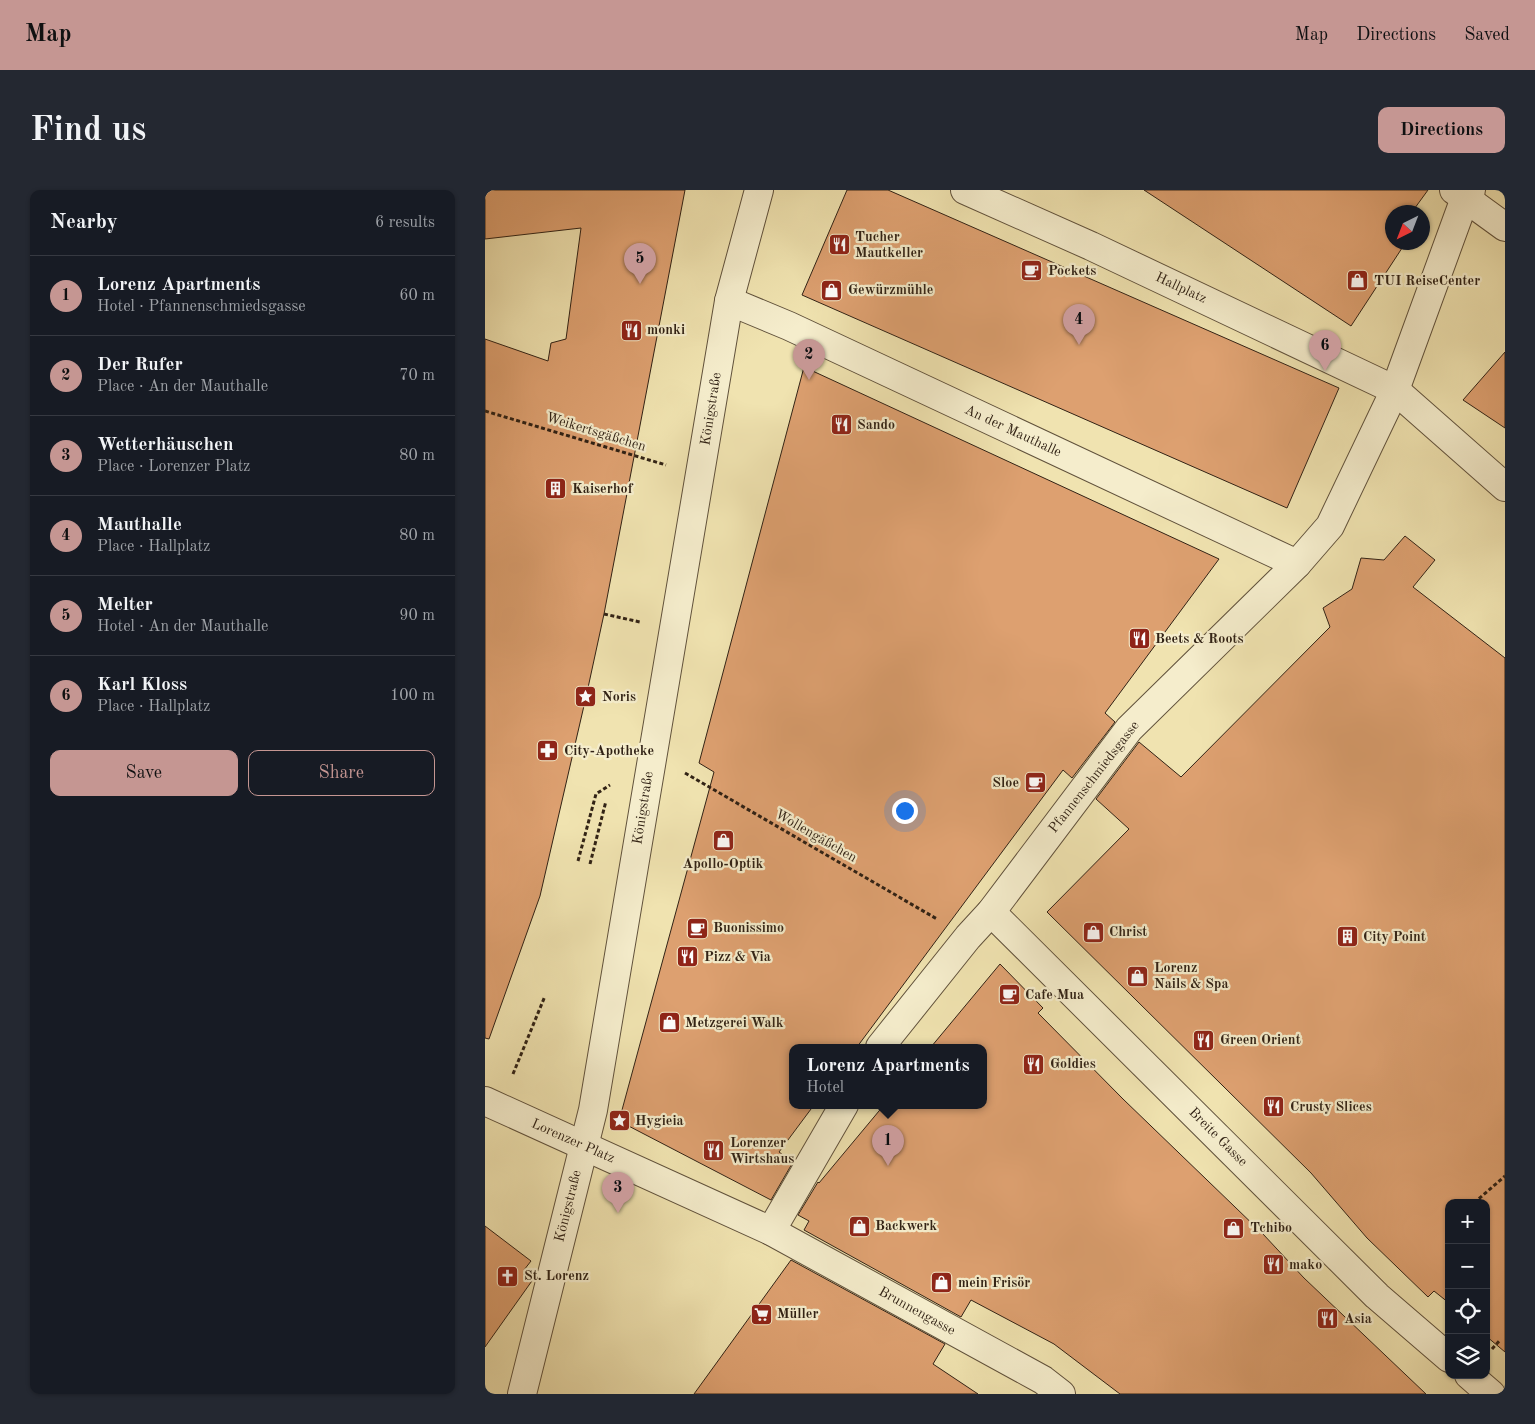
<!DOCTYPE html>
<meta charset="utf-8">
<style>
body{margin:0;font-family:"Old Standard TT",serif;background:#242831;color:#f1f3f6}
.controls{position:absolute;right:15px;bottom:15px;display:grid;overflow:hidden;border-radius:10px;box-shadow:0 1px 4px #0004}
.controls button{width:45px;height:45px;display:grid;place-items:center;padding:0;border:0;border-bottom:1px solid #363941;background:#171b24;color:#f1f3f6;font:25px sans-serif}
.compass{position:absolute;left:900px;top:15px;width:45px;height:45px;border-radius:50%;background:#171b24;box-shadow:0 1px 4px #0004;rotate:222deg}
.you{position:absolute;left:419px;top:620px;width:18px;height:18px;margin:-12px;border:4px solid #fff;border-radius:50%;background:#1a73e8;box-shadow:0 0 0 8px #1a73e833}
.badge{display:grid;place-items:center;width:32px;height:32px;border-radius:50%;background:#c59692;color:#111;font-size:16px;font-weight:700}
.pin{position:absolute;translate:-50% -41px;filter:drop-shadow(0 1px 2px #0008)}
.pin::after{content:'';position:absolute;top:26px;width:18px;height:15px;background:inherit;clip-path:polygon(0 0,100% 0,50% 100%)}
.popup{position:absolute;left:304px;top:854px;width:198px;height:65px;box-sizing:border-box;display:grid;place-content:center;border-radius:10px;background:#171b24;filter:drop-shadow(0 1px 4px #0005);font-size:16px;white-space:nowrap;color:#9ea1a6}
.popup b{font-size:19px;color:#f1f3f6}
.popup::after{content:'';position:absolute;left:50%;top:100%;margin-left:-10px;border:10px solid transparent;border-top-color:#171b24}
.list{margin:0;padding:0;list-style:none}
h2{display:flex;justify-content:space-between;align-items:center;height:65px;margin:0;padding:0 20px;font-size:21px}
h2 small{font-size:16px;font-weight:400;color:#9ea1a6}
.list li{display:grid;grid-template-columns:32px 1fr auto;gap:15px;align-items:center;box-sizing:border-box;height:80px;padding:0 20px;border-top:1px solid #363941}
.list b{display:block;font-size:19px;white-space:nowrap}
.list p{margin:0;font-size:16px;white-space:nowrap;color:#9ea1a6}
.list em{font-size:16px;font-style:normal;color:#9ea1a6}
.actions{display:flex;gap:10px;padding:15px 20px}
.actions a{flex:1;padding:11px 0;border:1px solid #c59692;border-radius:10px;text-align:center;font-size:18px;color:#c59692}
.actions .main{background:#c59692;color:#111}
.icon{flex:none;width:28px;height:28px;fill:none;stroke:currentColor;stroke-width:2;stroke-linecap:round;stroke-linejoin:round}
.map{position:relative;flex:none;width:1020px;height:1204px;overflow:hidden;border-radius:10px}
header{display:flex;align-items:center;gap:30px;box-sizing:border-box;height:70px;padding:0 25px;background:#c59692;color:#111}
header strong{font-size:24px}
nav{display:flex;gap:28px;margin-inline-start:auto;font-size:18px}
.intro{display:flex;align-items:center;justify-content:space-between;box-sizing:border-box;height:120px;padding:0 30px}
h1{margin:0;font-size:35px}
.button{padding:12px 22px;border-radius:10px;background:#c59692;color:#111;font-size:18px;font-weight:700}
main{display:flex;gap:30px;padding:0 30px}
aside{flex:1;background:#171b24;border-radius:10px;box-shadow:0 1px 4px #0004}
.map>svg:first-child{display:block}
.building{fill:#dda070;stroke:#312215}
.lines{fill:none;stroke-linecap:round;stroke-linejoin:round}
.street-casing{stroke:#61523c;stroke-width:30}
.path{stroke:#312215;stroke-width:3;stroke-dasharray:4 2.5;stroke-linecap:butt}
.street{stroke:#f5edcc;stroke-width:28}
.labels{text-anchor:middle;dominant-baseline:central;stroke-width:4.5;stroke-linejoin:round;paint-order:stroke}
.poi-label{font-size:14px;font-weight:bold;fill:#312215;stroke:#f5edcc;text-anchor:start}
.street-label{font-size:14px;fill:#312215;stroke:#f5edcc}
</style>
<header>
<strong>Map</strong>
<nav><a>Map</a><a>Directions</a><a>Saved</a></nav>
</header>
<div class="intro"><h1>Find us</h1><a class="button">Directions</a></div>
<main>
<aside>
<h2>Nearby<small>6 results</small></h2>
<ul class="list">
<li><span class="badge">1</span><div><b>Lorenz Apartments</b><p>Hotel · Pfannenschmiedsgasse</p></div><em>60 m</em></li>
<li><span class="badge">2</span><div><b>Der Rufer</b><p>Place · An der Mauthalle</p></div><em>70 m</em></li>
<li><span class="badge">3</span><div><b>Wetterhäuschen</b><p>Place · Lorenzer Platz</p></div><em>80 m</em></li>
<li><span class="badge">4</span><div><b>Mauthalle</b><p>Place · Hallplatz</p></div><em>80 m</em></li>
<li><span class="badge">5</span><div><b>Melter</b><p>Hotel · An der Mauthalle</p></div><em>90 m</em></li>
<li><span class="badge">6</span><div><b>Karl Kloss</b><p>Place · Hallplatz</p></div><em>100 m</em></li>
</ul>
<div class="actions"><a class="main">Save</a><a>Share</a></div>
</aside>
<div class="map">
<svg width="1020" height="1204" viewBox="0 0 1020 1204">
<rect width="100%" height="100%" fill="#f0e3b0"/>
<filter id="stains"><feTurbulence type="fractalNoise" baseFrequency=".004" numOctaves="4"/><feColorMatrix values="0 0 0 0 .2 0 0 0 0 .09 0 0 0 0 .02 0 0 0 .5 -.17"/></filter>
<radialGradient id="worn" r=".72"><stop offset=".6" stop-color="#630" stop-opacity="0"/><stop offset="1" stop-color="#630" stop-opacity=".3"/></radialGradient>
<g class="building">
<path d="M0,0H200L119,424L101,507L55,706L4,849L0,848V149L63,171L66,153L81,149L96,38L0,49Z"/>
<path d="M362,0H403L854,198L802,318L317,105Z"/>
<path d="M659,0H943L927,22H908L906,52H921L866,136Z"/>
<path d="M1020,162V238L978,210Z"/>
<path d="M319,177L734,369L620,523L630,532L587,588L578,580L372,857H308V915H329L294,962L308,972L286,1010L134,931L229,582L214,573Z"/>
<path d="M920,346L950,370L928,397L1020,468V1162L1001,1146V1013H964V1113L949,1101L943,1107L882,1048L826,983L562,722L644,639L611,609L654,552L696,587L845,437L838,418L867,399L876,368L899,370Z"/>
<path d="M515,774L558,818L553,823L638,909L778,1044L819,1088L941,1204H635L569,1154L486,1110L476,1127L319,1040L324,1031L313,1025L333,992L334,993L399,915H498V857H446Z"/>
<path d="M0,1036L46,1071L39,1080L49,1088L0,1157Z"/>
<path d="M306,1070L460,1154L448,1174L493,1204H209Z"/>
</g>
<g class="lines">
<defs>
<g id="street">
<path d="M480,0L606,56L910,200L1020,297"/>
<path d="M969,0L1020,37"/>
<path d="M244,111L304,136L812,374"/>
<path d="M506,722L892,1106L964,1168"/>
<path d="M395,857L483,747L506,722L644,539L812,374L845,336L910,200L980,8L986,0"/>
<path d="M0,911L286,1041L558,1190L576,1204"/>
<path d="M286,1041L359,915"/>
<path d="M984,1185L1006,1204"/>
<path d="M37,1204L108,920L244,111L274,0"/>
</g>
</defs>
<use href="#street" class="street-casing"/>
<g class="path">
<path d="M0,221L181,275"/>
<path d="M119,424L155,432"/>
<path d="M200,583L452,729"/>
<path d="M93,671L111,604L125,595"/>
<path d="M105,674L121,611"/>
<path d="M28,884L60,806"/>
<path d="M989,1013L1020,986"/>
<path d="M1007,1159L1015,1150"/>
</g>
<use href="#street" class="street"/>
</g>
<defs>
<symbol id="restaurant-square" viewBox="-11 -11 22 22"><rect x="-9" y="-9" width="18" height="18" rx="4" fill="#8f2418" stroke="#f5edcc"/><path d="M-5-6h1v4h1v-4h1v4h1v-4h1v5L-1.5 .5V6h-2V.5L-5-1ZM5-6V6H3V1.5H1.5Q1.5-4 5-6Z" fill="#fff"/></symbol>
<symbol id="cafe-square" viewBox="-11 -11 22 22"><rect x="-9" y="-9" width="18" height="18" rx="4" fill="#8f2418" stroke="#f5edcc"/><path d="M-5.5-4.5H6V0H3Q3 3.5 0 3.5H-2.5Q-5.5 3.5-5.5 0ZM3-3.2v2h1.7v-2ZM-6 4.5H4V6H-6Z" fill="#fff"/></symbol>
<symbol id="shop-square" viewBox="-11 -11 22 22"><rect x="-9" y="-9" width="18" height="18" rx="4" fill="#8f2418" stroke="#f5edcc"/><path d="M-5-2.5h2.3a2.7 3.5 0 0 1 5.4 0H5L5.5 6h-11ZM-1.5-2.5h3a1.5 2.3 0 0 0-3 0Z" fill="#fff"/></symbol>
<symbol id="building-square" viewBox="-11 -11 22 22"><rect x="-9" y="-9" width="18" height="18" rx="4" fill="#8f2418" stroke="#f5edcc"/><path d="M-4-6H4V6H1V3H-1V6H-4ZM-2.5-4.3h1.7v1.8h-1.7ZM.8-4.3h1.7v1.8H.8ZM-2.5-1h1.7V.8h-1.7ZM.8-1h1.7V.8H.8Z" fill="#fff"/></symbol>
<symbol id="sight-square" viewBox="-11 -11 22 22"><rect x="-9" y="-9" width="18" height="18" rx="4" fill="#8f2418" stroke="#f5edcc"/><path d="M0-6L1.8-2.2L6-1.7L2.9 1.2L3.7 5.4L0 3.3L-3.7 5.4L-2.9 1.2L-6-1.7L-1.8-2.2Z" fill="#fff"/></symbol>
<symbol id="pharmacy-square" viewBox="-11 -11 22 22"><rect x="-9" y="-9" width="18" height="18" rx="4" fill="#8f2418" stroke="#f5edcc"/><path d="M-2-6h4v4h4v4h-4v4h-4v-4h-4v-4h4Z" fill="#fff"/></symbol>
<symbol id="church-square" viewBox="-11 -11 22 22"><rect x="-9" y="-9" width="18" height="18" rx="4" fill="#8f2418" stroke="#f5edcc"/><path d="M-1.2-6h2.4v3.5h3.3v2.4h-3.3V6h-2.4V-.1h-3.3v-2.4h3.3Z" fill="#fff"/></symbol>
<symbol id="supermarket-square" viewBox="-11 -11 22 22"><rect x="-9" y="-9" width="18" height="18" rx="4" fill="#8f2418" stroke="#f5edcc"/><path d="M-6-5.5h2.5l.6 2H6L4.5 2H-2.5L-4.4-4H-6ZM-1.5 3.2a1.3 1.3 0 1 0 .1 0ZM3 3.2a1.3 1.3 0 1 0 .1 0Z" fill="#fff"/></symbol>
</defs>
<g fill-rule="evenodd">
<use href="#restaurant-square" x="342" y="42" width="25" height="25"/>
<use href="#cafe-square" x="534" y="68" width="25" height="25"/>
<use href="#shop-square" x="860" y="78" width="25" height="25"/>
<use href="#shop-square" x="334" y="88" width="25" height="25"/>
<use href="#restaurant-square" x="134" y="128" width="25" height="25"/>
<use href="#restaurant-square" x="344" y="222" width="25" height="25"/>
<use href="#building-square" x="58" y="286" width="25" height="25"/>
<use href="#restaurant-square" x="642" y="436" width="25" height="25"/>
<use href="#sight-square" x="88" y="494" width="25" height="25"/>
<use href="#pharmacy-square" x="50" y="548" width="25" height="25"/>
<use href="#cafe-square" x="538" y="580" width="25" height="25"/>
<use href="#shop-square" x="226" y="638" width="25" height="25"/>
<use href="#cafe-square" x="200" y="726" width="25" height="25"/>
<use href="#shop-square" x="596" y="730" width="25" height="25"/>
<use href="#building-square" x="850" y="734" width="25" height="25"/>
<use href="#restaurant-square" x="190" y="754" width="25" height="25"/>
<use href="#shop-square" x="640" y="774" width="25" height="25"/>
<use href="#cafe-square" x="512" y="792" width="25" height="25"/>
<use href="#shop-square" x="172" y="820" width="25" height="25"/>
<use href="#restaurant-square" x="706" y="838" width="25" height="25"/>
<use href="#restaurant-square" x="536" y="862" width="25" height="25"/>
<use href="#restaurant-square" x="776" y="904" width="25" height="25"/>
<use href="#sight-square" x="122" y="918" width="25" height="25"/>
<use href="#restaurant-square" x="216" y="948" width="25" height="25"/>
<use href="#shop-square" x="362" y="1024" width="25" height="25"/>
<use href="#shop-square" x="736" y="1026" width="25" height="25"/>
<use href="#restaurant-square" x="776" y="1062" width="25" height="25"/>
<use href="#church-square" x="10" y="1074" width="25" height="25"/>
<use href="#shop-square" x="444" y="1080" width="25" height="25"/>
<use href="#supermarket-square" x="264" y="1112" width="25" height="25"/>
<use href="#restaurant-square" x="830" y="1116" width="25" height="25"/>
</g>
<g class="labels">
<g class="poi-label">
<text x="370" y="47">Tucher<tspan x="370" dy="16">Mautkeller</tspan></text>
<text x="563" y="81">Pockets</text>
<text x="889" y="91">TUI ReiseCenter</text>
<text x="363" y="100">Gewürzmühle</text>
<text x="162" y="140">monki</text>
<text x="372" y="235">Sando</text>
<text x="87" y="299">Kaiserhof</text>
<text x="670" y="449">Beets &amp; Roots</text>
<text x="117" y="507">Noris</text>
<text x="79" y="561">City-Apotheke</text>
<text x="534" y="593" text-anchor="end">Sloe</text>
<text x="238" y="674" text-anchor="middle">Apollo-Optik</text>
<text x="228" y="738">Buonissimo</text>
<text x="624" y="742">Christ</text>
<text x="878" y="747">City Point</text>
<text x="219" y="767">Pizz &amp; Via</text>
<text x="669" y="778">Lorenz<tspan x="669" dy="16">Nails &amp; Spa</tspan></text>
<text x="540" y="805">Cafe Mua</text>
<text x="200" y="833">Metzgerei Walk</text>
<text x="735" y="850">Green Orient</text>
<text x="565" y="874">Goldies</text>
<text x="805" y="917">Crusty Slices</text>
<text x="150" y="931">Hygieia</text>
<text x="245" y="953">Lorenzer<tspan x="245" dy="16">Wirtshaus</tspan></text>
<text x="390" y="1036">Backwerk</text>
<text x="765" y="1038">Tchibo</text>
<text x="804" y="1075">mako</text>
<text x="39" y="1086">St. Lorenz</text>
<text x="473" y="1093">mein Frisör</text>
<text x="292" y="1124">Müller</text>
<text x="859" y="1129">Asia</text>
</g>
<g class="street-label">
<text transform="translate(696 98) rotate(25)">Hallplatz</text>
<text transform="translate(226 219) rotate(-81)">Königstraße</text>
<text transform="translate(528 241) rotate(25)">An der Mauthalle</text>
<text transform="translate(111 242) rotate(17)">Weikertsgäßchen</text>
<text transform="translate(609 587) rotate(-52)">Pfannenschmiedsgasse</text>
<text transform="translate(158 618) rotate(-81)">Königstraße</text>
<text transform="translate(331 646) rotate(30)">Wollengäßchen</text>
<text transform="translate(733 947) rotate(45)">Breite Gasse</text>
<text transform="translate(88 951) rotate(24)">Lorenzer Platz</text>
<text transform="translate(83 1016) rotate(-76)">Königstraße</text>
<text transform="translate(432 1121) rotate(29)">Brunnengasse</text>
</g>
</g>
<rect width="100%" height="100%" filter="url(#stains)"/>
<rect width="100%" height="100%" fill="url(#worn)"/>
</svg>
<div class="controls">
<button>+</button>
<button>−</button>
<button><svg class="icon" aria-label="locate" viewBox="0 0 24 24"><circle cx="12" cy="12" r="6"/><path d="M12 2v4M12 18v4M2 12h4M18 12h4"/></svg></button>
<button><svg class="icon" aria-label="layers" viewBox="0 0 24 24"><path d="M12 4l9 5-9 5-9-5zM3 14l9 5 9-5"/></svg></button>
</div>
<svg class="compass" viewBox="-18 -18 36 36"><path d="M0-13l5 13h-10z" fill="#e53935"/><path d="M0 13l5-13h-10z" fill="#9ea1a6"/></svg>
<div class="you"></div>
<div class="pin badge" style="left:403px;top:976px">1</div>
<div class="popup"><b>Lorenz Apartments</b>Hotel</div>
<div class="pin badge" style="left:324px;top:190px">2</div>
<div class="pin badge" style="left:133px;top:1023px">3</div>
<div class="pin badge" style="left:594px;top:155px">4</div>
<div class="pin badge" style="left:155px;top:94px">5</div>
<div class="pin badge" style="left:840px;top:181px">6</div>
</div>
</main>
